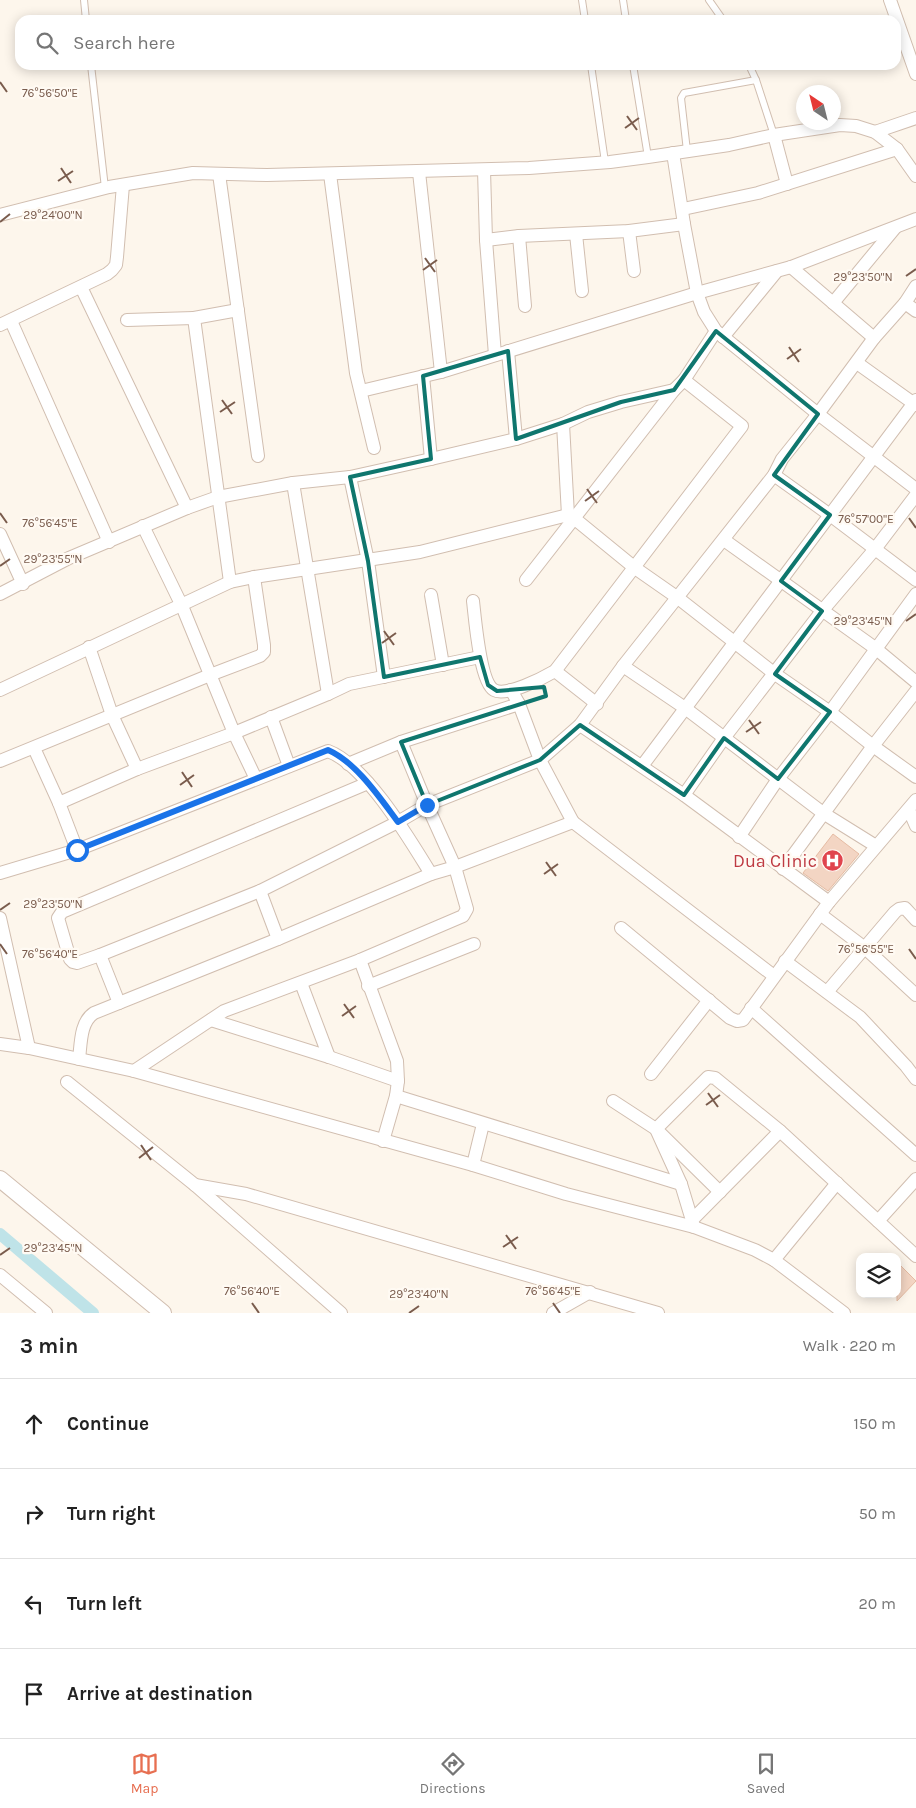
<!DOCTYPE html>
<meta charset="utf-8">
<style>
body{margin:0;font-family:Karla,sans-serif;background:#f2f2f2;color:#222}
.controls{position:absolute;right:15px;bottom:15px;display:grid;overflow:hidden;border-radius:10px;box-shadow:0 2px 12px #0003}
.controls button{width:45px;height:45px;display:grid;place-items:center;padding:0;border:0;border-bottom:1px solid #e0e0e0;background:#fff;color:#222;font:25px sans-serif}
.compass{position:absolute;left:796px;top:85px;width:45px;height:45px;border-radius:50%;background:#fff;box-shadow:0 2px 12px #0003;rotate:325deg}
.stop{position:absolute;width:15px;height:15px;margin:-11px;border:4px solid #1a73e8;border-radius:50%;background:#fff}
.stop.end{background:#1a73e8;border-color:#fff;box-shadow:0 1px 5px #0008}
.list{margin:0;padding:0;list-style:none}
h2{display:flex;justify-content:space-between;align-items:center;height:65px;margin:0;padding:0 20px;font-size:21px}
h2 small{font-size:16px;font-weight:400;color:#767676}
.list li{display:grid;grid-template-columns:32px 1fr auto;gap:15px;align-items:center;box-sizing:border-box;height:90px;padding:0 20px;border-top:1px solid #e0e0e0}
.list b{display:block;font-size:19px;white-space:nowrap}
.list em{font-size:16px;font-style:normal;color:#767676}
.icon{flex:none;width:28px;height:28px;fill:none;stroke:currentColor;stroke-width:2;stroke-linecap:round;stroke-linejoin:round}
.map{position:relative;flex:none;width:916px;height:1313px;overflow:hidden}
.search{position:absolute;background:#fff;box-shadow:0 2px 12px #0003;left:15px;right:15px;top:15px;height:55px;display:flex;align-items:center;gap:12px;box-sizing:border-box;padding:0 18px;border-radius:15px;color:#767676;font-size:19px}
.sheet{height:425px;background:#fff}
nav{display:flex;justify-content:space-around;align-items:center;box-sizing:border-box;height:70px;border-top:1px solid #e0e0e0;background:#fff;font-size:14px;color:#767676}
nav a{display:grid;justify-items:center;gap:2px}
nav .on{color:#e76f51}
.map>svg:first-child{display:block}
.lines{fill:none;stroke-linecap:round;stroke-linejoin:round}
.canal{stroke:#bfe3e8;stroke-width:12}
.building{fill:#f3d5c3;stroke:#e6bba3}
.service-casing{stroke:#d1beb0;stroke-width:8}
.minor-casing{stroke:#d1beb0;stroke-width:14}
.tertiary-casing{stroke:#d1beb0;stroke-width:18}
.service{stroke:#fff;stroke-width:6}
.minor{stroke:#fff;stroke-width:12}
.tertiary{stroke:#fff;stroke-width:16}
.route{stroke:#1a73e8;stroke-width:6}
.marked{fill:none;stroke:#0f766e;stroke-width:4;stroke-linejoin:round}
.ticks{fill:none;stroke:#7a5c4d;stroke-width:2}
.labels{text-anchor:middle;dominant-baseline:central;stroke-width:4.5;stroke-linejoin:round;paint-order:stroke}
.health-label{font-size:18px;fill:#be3a42;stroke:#fffaf3;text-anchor:end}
.ticks-label{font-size:12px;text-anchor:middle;fill:#7a5c4d;stroke:#fffaf3;stroke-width:4.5;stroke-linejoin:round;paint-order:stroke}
</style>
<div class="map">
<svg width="916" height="1313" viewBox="0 0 916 1313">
<rect width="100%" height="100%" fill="#fdf6ec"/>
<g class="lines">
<path class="canal" d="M0,1234L93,1313"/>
</g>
<g class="building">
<path d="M833,834L859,854L828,891L803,873Z"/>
<path d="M897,1262L916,1281L897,1301Z"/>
</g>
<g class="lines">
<defs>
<g id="service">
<path d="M84,0L86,20"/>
<path d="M582,0L585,20"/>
<path d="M623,0L626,20"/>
<path d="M709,0L723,20"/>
<path d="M91,65L105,188"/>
<path d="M591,65L605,162"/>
<path d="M633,65L648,157"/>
<path d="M749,65L756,80L774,135"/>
<path d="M687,151L681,98L684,93L756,80"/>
</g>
<g id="minor">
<path d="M890,0L916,74"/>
<path d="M875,132L916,118"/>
<path d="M774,135L787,184"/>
<path d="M673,153L684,224L697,293L704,312L716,331L818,414L916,489"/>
<path d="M484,170L486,240L495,355"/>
<path d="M419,172L441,372"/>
<path d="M219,174L258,456"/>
<path d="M330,174L356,373L374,448"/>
<path d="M683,209L758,193L897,149"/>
<path d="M0,215L109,187L193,173L267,175L529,168L610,162L648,157L729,145L774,135L840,125L856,126L875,132L897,149L916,176"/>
<path d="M629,231L634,271"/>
<path d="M576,234L582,291"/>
<path d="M519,236L525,306"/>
<path d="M486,240L519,236L629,231L684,224"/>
<path d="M791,267L874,338"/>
<path d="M81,287L187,508"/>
<path d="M833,303L895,228"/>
<path d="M905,303L916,311"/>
<path d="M127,320L194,318"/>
<path d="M11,321L109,542"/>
<path d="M0,325L107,274L112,270L116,265L117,257L123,185"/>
<path d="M723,337L777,271"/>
<path d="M508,351L516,439"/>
<path d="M857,363L916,405"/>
<path d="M423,376L431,459"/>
<path d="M361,391L441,372L697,293L791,267L916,219"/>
<path d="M563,424L568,515"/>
<path d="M774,475L830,515L916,580"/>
<path d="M350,477L368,561L384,677"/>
<path d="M293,483L328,694"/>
<path d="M143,526L182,606L234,733L256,779"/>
<path d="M0,534L23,584"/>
<path d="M724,540L875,648L916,682"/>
<path d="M526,580L674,390L684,380L716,331"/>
<path d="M230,582L194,318L238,310"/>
<path d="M0,594L69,558L187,508L218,497L293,483L350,477L431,459L516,439L563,424L588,412L621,402L674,390"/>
<path d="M431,595L443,665"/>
<path d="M473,601C475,618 480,682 494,690C506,697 543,678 555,671L742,426L684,380"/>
<path d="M89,647L112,715L137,769"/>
<path d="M623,666L685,708L823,813L876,846"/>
<path d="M555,671L597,704"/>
<path d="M0,690L230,582L254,577L420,552L568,515L575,519L635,568L678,598L775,674L830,712L873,746L916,777"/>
<path d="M511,690L519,704L540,760L573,822L774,976"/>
<path d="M271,717L289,766"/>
<path d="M580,725L684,795L829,902"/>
<path d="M34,748L59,803L77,850"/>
<path d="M0,761L210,675L260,656L264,652V645L254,577"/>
<path d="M348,764L401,742L519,704"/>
<path d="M642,766L916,400"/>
<path d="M368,783L62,912L58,918L70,959L73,962L77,963L100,955L260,891L398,822L427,805L540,760L580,725L623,666L774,475L782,459L818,414L874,338L905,303L916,286"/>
<path d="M684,795L724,738L822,611L875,549L916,495"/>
<path d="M59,803L137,769L234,733L328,694L349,684L480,657"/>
<path d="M909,810L916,826"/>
<path d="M739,837L778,779L830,712L916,594"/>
<path d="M783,869L873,746L916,691"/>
<path d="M0,873L77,850L328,751C366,765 410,840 431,874"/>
<path d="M260,891L278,939"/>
<path d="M820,914L865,948L916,995"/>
<path d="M0,918L29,1048"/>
<path d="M621,928L730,1018L737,1021L743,1020L829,902L916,800"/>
<path d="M100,955L119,1003"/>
<path d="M360,960L397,1061L398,1081L396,1096L383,1141"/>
<path d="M785,961L860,1017L906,1066L916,1079"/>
<path d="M301,983L329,1057"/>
<path d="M368,986L474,944"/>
<path d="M827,992L895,912L899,909L905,908L916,920"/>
<path d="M751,1008L916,1155"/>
<path d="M211,1020L329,1057L398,1081"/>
<path d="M0,1044L29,1048L134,1071L473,1165L566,1194L694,1227L755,1250L774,1260L844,1313"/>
<path d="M79,1059C81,1044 80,1022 94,1013L278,939L431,874L455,867L573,822"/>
<path d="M134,1071L224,1011L360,960L463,916L467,909L455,867L427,805L401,742"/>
<path d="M651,1074L709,1000"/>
<path d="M67,1082L195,1185L341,1313"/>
<path d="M396,1096L681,1184"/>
<path d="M613,1101L656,1129L720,1192"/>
<path d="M473,1165L483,1124"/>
<path d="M195,1185L246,1194L658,1313"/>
<path d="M692,1220L780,1131"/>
<path d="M878,1221L916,1179"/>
<path d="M694,1227L681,1184L656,1129L708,1077L715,1078L780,1131L916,1256"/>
<path d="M774,1260L837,1183"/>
<path d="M0,1275L46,1313"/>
<path d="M553,1313L590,1292"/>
</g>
<path id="tertiary" d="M0,1179L163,1313"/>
</defs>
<use href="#service" class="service-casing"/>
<use href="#minor" class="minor-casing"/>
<use href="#tertiary" class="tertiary-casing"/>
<use href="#service" class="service"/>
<use href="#minor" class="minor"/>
<use href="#tertiary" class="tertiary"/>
</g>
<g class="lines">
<path class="route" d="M77,850L328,750C356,762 380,798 398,822L427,805"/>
</g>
<path class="marked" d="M716,331L818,414L774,475L830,515L781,581L822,611L775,674L830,712L778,779L724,738L684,795L580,725L540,760L427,805L401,742L546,696L544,687L497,691L488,685L480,657L384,677L368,561L350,477L431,459L423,376L508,351L516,439L621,402L674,390Z"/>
<path class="ticks" d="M0,82L7,92M627,116L637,130M625,128L639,118M61,168L71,183M58,181L73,171M0,222L10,214M425,258L435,272M423,270L437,260M906,276L916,269M789,347L799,362M787,359L801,349M222,400L232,414M220,412L235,402M587,489L597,503M585,501L599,491M0,513L7,523M909,518L916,528M0,566L10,559M906,621L916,614M384,631L394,645M382,643L396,633M749,720L759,734M746,732L761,722M182,772L192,787M180,785L194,775M546,862L556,876M544,874L558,864M0,910L10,903M0,944L7,954M909,949L916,959M344,1004L354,1018M342,1016L356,1006M708,1093L718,1107M706,1105L720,1095M141,1145L151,1160M139,1158L153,1147M506,1235L516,1249M503,1247L518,1237M0,1255L10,1248M252,1303L259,1313M553,1303L560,1313M409,1313L419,1306"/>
<defs>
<symbol id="hospital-disc" viewBox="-11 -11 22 22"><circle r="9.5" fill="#e0444e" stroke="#fffaf3"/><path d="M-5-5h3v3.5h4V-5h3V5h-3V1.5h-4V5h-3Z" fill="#fff"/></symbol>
</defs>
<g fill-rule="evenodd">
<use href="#hospital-disc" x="820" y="848" width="25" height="25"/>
</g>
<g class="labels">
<g class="health-label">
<text x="817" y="861">Dua Clinic</text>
</g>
</g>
<g class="ticks-label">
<text x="50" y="97">76°56'50"E</text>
<text x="53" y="219">29°24'00"N</text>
<text x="863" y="281">29°23'50"N</text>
<text x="866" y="523">76°57'00"E</text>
<text x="50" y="527">76°56'45"E</text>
<text x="53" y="563">29°23'55"N</text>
<text x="863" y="625">29°23'45"N</text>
<text x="53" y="908">29°23'50"N</text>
<text x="866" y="953">76°56'55"E</text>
<text x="50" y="958">76°56'40"E</text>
<text x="53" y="1252">29°23'45"N</text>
<text x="252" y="1295">76°56'40"E</text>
<text x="553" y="1295">76°56'45"E</text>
<text x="419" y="1298">29°23'40"N</text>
</g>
</svg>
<div class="controls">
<button><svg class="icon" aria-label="layers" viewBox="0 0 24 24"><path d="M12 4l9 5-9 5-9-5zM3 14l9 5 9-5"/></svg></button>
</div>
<svg class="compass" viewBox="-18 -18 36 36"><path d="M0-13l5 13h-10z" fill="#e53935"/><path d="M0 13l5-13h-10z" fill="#767676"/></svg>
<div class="stop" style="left:77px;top:850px"></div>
<div class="stop end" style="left:427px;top:805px"></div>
<div class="search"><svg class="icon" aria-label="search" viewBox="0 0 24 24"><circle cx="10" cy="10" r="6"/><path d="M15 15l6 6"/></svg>Search here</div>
</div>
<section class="sheet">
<h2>3 min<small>Walk · 220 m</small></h2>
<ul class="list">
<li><svg class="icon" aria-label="ahead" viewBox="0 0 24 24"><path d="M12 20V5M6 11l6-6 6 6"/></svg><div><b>Continue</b></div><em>150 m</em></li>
<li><svg class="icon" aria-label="right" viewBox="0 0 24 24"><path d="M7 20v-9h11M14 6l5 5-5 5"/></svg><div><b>Turn right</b></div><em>50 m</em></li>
<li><svg class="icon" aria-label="left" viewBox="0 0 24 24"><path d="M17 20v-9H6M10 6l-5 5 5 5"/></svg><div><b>Turn left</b></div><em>20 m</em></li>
<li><svg class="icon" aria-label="arrive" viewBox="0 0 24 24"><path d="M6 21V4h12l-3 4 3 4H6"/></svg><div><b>Arrive at destination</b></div></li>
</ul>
</section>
<nav>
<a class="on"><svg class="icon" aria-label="map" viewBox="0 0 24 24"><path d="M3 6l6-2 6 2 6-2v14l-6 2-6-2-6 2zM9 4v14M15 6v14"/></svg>Map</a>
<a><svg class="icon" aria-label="directions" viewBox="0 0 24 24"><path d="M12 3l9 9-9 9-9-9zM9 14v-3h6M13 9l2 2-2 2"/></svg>Directions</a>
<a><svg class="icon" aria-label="saved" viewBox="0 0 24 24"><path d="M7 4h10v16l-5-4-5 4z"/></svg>Saved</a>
</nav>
